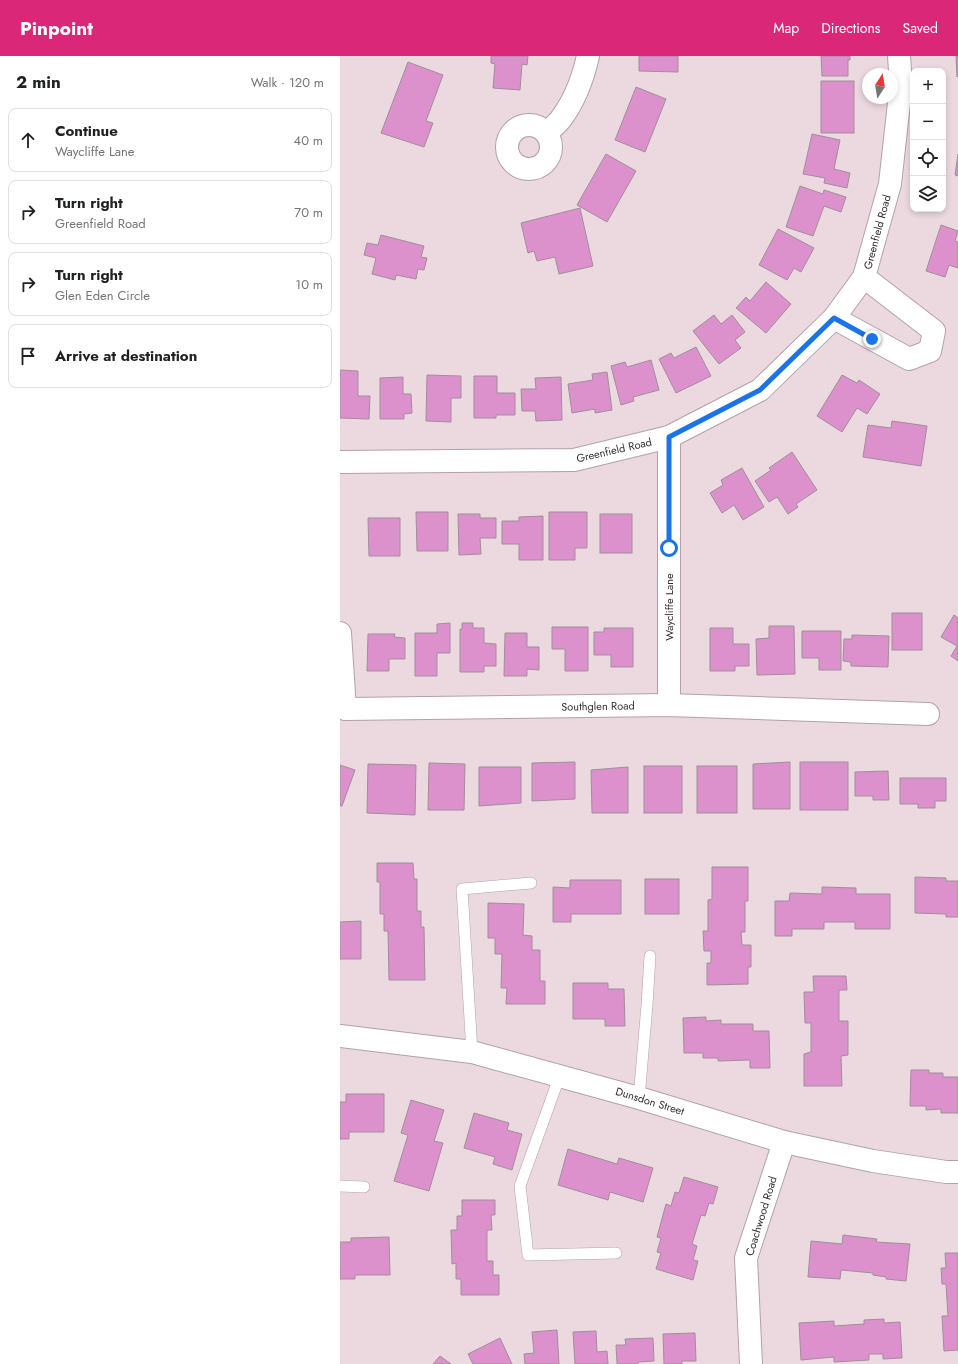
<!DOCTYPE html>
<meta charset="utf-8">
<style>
body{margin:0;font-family:Jost,sans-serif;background:#f6f6f6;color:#202124}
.controls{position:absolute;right:12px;top:12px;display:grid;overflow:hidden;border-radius:8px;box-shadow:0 2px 6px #0003}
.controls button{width:36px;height:36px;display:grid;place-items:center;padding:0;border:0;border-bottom:1px solid #e0e0e0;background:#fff;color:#202124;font:20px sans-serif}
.compass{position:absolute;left:522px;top:12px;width:36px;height:36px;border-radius:50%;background:#fff;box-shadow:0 2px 6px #0003;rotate:12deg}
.stop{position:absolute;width:12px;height:12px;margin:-9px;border:3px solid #1a73e8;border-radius:50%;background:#fff}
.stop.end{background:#1a73e8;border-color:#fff;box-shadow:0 1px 4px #0008}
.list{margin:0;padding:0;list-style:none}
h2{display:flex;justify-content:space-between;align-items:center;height:52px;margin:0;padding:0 16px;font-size:17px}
h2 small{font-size:13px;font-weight:400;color:#757577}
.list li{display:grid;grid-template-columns:26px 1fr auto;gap:12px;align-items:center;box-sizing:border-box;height:64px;margin:0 8px 8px;padding:0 8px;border:1px solid #e0e0e0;border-radius:8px}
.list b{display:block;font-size:15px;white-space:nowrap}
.list p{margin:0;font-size:13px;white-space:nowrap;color:#757577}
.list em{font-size:13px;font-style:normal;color:#757577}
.icon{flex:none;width:22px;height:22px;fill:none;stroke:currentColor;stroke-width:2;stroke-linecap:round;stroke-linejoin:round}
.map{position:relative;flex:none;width:618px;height:1308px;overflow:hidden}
header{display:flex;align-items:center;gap:24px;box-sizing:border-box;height:56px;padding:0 20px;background:#db2777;color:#fff}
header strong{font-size:19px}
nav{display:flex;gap:22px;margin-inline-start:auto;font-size:14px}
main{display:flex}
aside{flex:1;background:#fff}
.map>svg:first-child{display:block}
.building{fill:#dd91cc;stroke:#9e8f9a}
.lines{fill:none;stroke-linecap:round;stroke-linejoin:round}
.service-casing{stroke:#b3a1a6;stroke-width:12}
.minor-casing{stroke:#b3a1a6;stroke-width:24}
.secondary-casing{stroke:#b3a1a6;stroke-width:24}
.service{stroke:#fff;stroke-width:11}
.minor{stroke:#fff;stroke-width:22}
.secondary{stroke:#fff;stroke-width:22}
.route{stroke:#1a73e8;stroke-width:5}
.labels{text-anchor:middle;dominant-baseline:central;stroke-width:4;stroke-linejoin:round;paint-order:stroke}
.street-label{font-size:11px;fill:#342d2f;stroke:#fff}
</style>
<header>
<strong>Pinpoint</strong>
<nav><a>Map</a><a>Directions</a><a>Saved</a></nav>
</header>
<main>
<aside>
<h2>2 min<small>Walk · 120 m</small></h2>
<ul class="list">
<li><svg class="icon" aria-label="ahead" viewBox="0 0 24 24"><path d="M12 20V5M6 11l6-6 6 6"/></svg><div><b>Continue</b><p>Waycliffe Lane</p></div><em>40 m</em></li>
<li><svg class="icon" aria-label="right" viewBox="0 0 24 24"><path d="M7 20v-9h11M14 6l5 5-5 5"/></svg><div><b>Turn right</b><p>Greenfield Road</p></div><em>70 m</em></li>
<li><svg class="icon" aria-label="right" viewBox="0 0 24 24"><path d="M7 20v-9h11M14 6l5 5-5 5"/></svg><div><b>Turn right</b><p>Glen Eden Circle</p></div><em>10 m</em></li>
<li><svg class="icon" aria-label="arrive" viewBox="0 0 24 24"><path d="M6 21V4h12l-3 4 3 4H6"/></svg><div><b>Arrive at destination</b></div></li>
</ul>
</aside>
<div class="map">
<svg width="618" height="1308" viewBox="0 0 618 1308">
<rect width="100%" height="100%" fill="#ecd9df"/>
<g class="building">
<path d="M151,0H188L187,9L182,8L180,34L153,32L155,8L151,7Z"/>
<path d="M299,0H338V16L299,15Z"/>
<path d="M481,0H510V4H508V20H482Z"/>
<path d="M616,0H618V20L617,21Z"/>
<path d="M68,6L103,19L86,65L93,67L84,91L41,77Z"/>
<rect x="481" y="25" width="33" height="52"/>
<path d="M296,31L326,43L305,96L275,84Z"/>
<path d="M472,78L500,84L494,113L510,117L507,132L484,127L485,122L463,118Z"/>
<path d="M266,98L296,115L267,166L237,149Z"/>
<path d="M618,98V120L615,119Z"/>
<path d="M460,130L483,138L484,134L506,141L501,156L484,150L473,180L446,171Z"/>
<path d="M240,152L253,210L219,218L215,201L197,205L194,195L188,197L181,167Z"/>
<path d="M601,169L618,175L615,185L618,186V212L609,209L605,221L586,215Z"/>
<path d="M438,173L474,192L461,216L454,212L447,224L419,209Z"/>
<path d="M41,179L84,190L81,201L87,202L84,214L78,213L76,223L56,219L55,224L32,218L36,202L24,199L27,187L38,189Z"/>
<path d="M426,226L451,248L426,277L396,252L406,241L410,245Z"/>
<path d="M374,259L381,268L392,259L405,276L395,284L401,292L379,308L353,275Z"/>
<path d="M356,291L371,320L336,337L319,303L331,297L334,302Z"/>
<path d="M311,304L319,334L293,341L294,345L281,349L271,310L285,306L287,311Z"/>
<path d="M0,314L18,315V340H30L29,363L0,362Z"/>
<path d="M267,316L272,354L255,357V353L232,357L228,328L253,324L252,318Z"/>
<path d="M87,319L121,320V342H111V366L86,365Z"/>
<path d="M502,319L517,327L519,324L540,338L527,358L517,352L502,376L477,360Z"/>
<path d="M134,320H157V337H175V359H156V362H134Z"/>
<path d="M63,321V338H71L72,357L64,358V363H40V322Z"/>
<path d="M221,321L222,364L196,365L195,355H182L181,333H196L195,322Z"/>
<path d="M552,365L587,370L581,410L523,401L528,369L551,372Z"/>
<path d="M452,396L477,434L456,448L458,451L448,458L437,441L429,446L415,425L431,414L429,412Z"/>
<path d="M402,412L424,451L403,464L394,449L382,457L370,437L383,429L381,424Z"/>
<path d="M76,456H108V495H77Z"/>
<path d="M209,456H247V492H235V504H209Z"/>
<path d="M118,458H140V462H156V482H140L141,498L119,499Z"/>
<rect x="260" y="458" width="32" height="39"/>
<path d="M203,460V504H179V488H162V465H179V461Z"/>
<path d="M28,462H60V500H29Z"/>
<rect x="552" y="557" width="30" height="37"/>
<path d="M614,559L618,562V605L611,600L617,590L601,581Z"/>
<path d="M110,567V597H97V620H75V577H97V568Z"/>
<path d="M122,567H133V572H144V587L156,588V610H144V616H120V573H122Z"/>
<path d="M429,570H454L455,618L417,619L416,583L429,582Z"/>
<path d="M212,571H248V615H225V593H212Z"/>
<path d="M264,572H293V611H271V599H254V576H264Z"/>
<path d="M370,572H393V588H409V610H395V615H370Z"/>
<path d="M462,575H501V614H479V602H462Z"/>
<path d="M165,577H187V591H199V614L187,613V620H164Z"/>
<path d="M28,578H55L54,581L65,582V603H49V615H27Z"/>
<path d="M512,579L549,580L548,611L511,610V606L503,605L504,583H512Z"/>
<path d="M235,706V743L192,745V707Z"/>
<path d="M450,706V753H413V708Z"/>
<rect x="460" y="706" width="48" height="48"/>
<path d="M89,707L125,708L124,754H88Z"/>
<path d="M28,708L76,709L75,759L27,757Z"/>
<path d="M0,709L15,714L2,750H0Z"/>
<rect x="304" y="710" width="38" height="47"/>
<rect x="357" y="710" width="40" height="47"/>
<path d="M139,711H181V747L139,750Z"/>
<path d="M288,711V757H252L251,714Z"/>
<path d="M548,715L549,744H533V740H515V716Z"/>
<path d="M560,722H606V745H595V752H578V748H560Z"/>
<path d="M37,807H73L74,823H77V855H81V871H84L85,924H49L48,875H44V858H40V826H37Z"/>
<path d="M372,811H408V845H405V876H401L402,889H411V911H408V928L367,929V907H371V895H364L363,875H368V844L372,843Z"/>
<path d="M575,821L606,822V825H618V861H606V858L575,857Z"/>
<rect x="305" y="823" width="34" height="35"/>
<path d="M230,824H281V858H231V866H213V831L230,832Z"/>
<path d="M482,831L516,832V838H550V873H515V866H484V873H452V880H435V845H449L450,837L482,838Z"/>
<path d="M148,847L184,848L183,879L192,880V894H200V925H205V948H166L167,932H161L162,898H155V882H148Z"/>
<path d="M21,865V903H0V866Z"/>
<path d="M473,920H506L507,934H499V965H508V999L501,1000L502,1030H464V998L471,996V967H465L464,936H474Z"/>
<path d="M233,927H268V933H284L285,970H265V963H233Z"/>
<path d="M366,961V965L381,964V968H413V975H429L430,1012H410V1004L378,1005V1002H363V997H344L343,962Z"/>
<path d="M571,1014H589V1017H603V1021H618V1057H601V1053L586,1054V1050H570Z"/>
<path d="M6,1038H44V1076H9V1083H0V1046H6Z"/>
<path d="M71,1044L104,1054L94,1085L103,1087L89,1135L54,1125L68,1079L61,1077Z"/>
<path d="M134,1057L169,1067L167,1074L182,1078L172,1114L153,1108L155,1101L124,1092Z"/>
<path d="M228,1093L277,1108L279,1102L313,1112L303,1146L270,1136L268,1144L218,1129Z"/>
<path d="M344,1121L378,1131L373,1148L369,1147L365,1160L361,1159L352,1188L357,1190L353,1204L358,1205L353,1224L316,1213L321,1197L317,1196L321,1182L317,1181L326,1148L331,1150L335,1136L339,1137Z"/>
<path d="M122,1144H155V1159H151L152,1174H147V1205H153V1219H159V1239H121V1223H116V1207L112,1208L111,1174H117V1160H122Z"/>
<path d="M503,1179L537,1183L536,1186L570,1188L566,1225L546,1223V1221L533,1219V1217L501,1214L500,1223L468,1221L471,1185L502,1188Z"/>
<path d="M49,1181L50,1219H15V1223H0V1186H11V1182Z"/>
<path d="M605,1197H618V1294L604,1295L602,1260H608L606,1228H602L601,1212H606Z"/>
<path d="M544,1263V1267L560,1266L562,1302L543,1303V1298H529V1304L494,1306V1301L461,1304L459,1267L494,1265V1270L524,1268V1264Z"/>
<path d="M217,1274L219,1308H185L184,1298L194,1297L192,1276Z"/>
<path d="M256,1275L257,1296L267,1295L268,1308H235L233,1276Z"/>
<path d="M355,1277L356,1305H342V1308H324L323,1278Z"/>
<path d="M160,1282L172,1308H133L128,1298Z"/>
<path d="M313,1282L314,1305L298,1306V1308H277L276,1289H286L285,1283Z"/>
<path d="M100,1300L111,1308H93Z"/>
</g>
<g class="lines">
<defs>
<g id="service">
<path d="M132,996L122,833L191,827"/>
<path d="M220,1019L180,1130L188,1199L276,1197"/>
<path d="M299,1042L307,949L310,900"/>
<path d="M0,1130L24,1131"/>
</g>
<g id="minor">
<circle cx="189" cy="91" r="22"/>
<path d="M206,77C211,73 216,69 220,64C234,46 243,22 248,0"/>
<path d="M494,262L569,303L590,295L594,275L524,221"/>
<path d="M329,381V649"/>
<path d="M0,406L234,404L329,381L420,334L494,262L524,221L550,128L561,29L559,0"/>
<path d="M0,577L5,653L329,649L588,658"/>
<path d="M411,1308L406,1202L444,1086"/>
</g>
<path id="secondary" d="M0,980L132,996L299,1042L444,1086L533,1105L606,1116H618"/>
</defs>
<use href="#service" class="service-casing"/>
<use href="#minor" class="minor-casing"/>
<use href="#secondary" class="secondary-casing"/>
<use href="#service" class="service"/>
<use href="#minor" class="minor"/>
<use href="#secondary" class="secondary"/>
</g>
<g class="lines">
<path class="route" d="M329,492V381L420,334L494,262L532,283"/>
</g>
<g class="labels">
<g class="street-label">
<text transform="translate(537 176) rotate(-75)">Greenfield Road</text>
<text transform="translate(274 394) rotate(-13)">Greenfield Road</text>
<text transform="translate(329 551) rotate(-90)">Waycliffe Lane</text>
<text transform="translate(258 650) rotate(-1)">Southglen Road</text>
<text transform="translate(310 1045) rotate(17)">Dunsdon Street</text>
<text transform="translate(421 1160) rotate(-73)">Coachwood Road</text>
</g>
</g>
</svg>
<div class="controls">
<button>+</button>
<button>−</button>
<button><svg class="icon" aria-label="locate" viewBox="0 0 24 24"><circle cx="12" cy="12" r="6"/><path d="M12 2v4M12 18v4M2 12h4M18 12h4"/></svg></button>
<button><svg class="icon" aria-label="layers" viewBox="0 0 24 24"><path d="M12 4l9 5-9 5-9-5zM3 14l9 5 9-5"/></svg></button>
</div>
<svg class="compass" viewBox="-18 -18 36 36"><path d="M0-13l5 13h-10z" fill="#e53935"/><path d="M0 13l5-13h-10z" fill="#757577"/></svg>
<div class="stop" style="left:329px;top:492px"></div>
<div class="stop end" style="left:532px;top:283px"></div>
</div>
</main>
